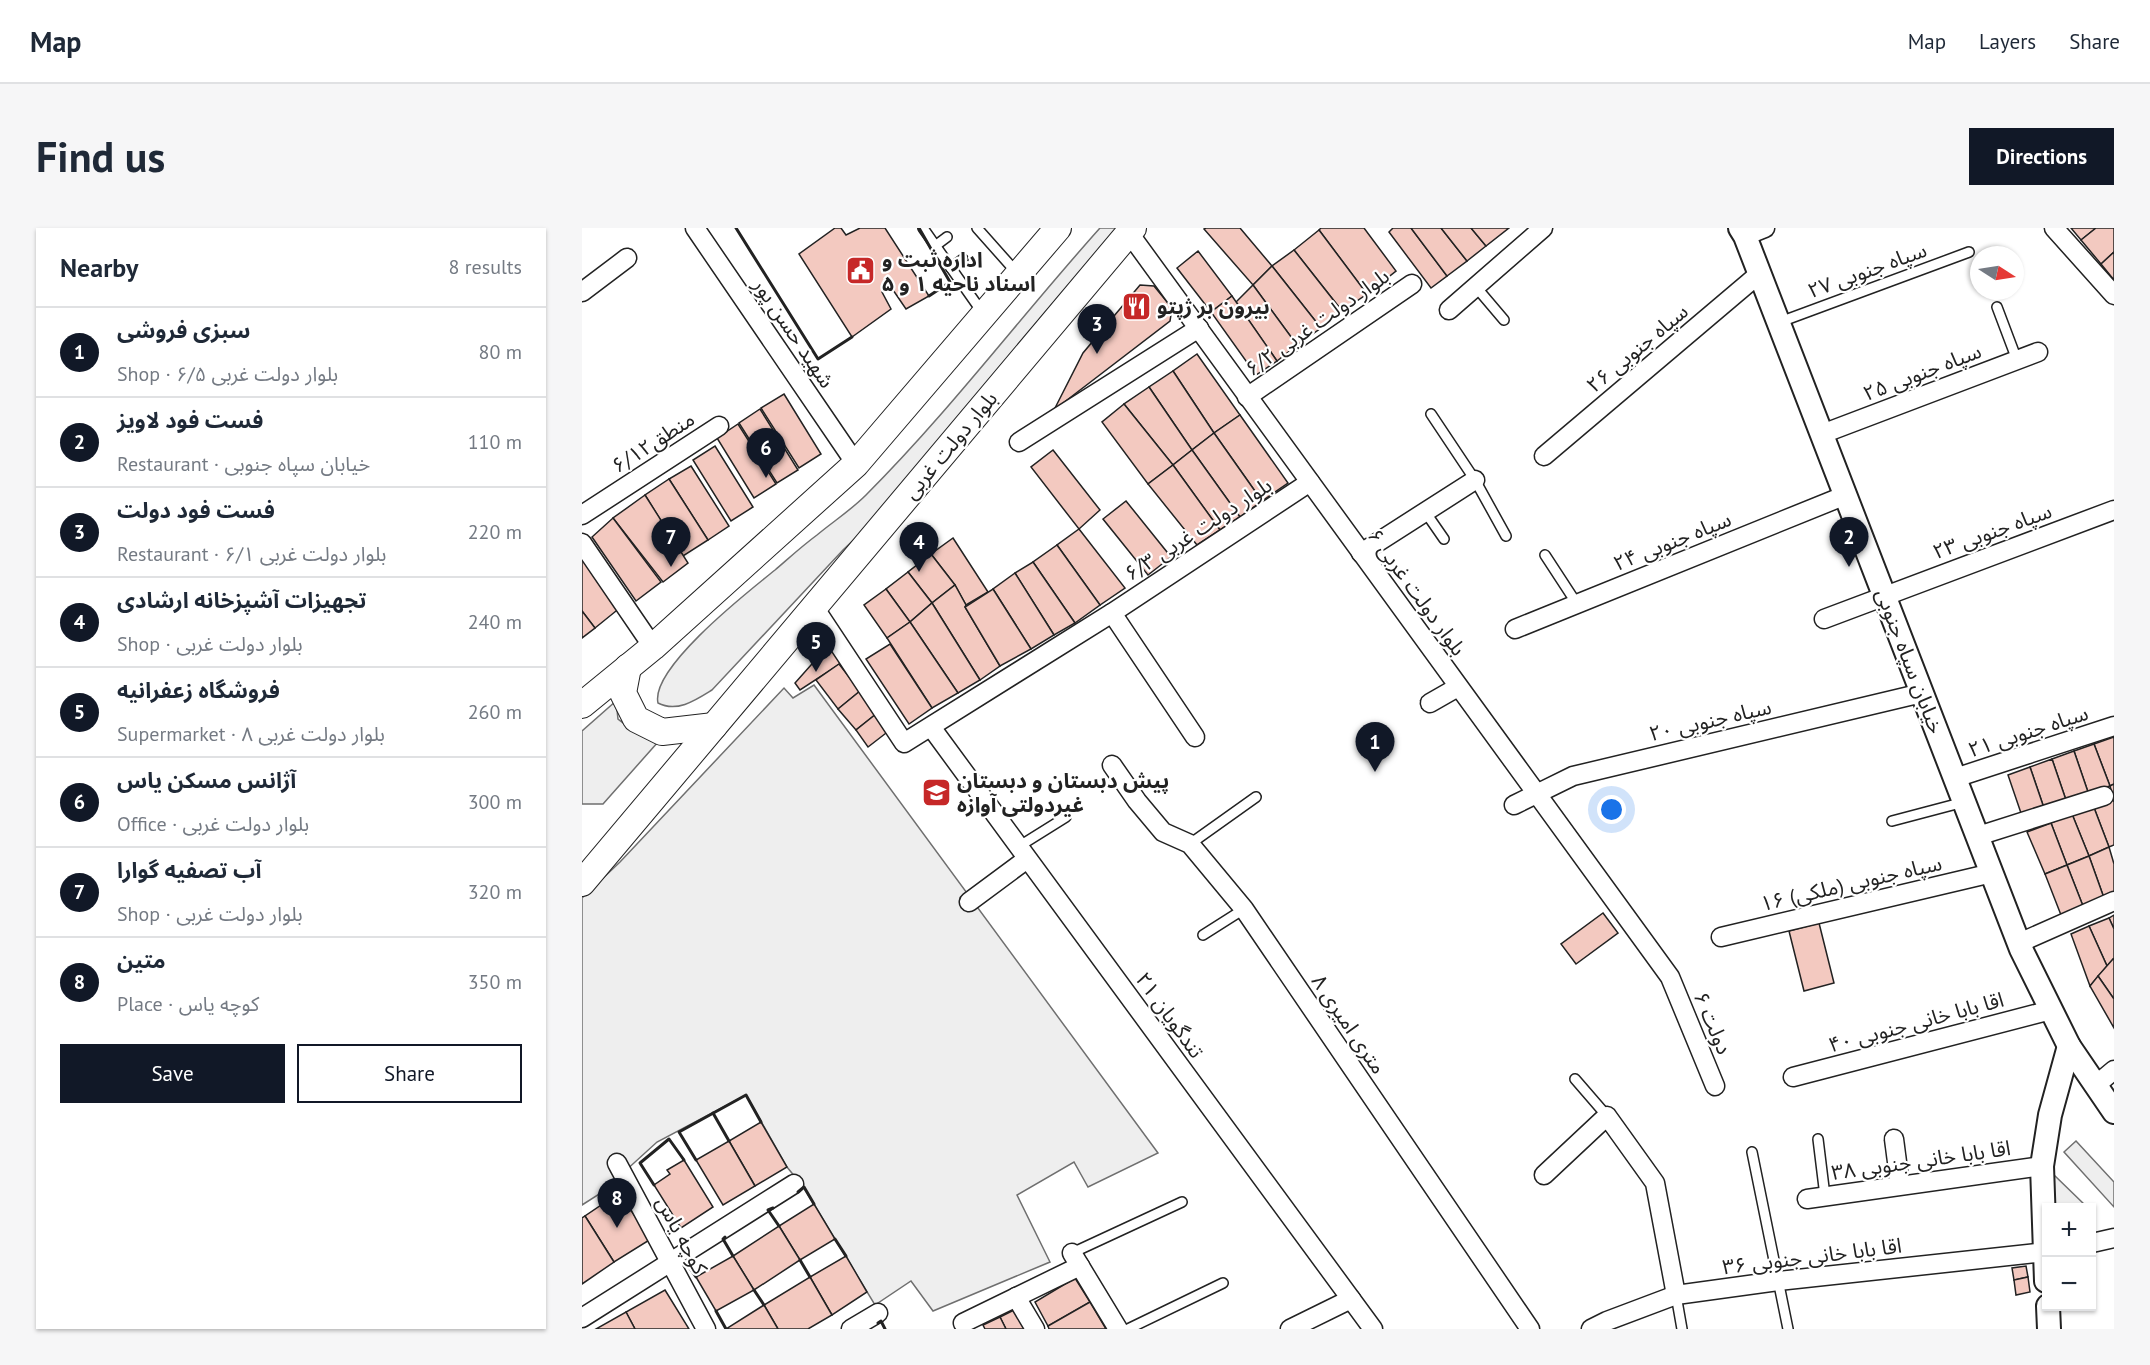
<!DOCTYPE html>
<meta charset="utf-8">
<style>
body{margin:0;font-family:"PT Sans","Noto Sans Arabic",sans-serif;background:#f6f6f7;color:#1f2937}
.controls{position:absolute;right:18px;bottom:18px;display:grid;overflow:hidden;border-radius:0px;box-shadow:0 2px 4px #0004}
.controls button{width:54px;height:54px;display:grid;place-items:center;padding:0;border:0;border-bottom:2px solid #e0e1e3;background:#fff;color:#1f2937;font:30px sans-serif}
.compass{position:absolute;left:1388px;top:18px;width:54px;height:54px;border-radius:50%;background:#fff;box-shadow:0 2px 4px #0004;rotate:102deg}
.you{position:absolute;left:1030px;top:582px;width:21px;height:21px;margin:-15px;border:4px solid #fff;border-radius:50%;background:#1a73e8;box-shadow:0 0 0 9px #1a73e833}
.badge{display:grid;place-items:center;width:39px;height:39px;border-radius:50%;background:#111827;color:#fff;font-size:20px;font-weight:700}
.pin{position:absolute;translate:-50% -50px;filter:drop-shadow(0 2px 3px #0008)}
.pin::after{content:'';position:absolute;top:32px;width:21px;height:18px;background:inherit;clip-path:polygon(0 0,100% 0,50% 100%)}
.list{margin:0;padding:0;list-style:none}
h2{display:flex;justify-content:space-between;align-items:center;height:78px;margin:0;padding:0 24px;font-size:26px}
h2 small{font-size:20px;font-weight:400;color:#747a83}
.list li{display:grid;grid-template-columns:39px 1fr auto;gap:18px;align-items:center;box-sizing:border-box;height:90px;padding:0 24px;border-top:2px solid #e0e1e3}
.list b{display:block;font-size:22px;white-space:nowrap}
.list p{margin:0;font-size:20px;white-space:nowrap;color:#747a83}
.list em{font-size:20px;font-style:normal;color:#747a83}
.actions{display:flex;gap:12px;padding:18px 24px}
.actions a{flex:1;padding:14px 0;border:2px solid #111827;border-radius:0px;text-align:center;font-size:21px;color:#111827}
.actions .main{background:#111827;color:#fff}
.map{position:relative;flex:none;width:1532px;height:1101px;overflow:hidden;border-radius:0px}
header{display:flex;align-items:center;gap:36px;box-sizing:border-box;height:84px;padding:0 30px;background:#fff;border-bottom:2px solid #e0e1e3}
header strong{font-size:28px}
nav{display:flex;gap:33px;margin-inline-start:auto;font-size:21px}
.intro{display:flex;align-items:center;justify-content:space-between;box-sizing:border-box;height:144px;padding:0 36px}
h1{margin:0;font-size:42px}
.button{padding:15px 27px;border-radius:0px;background:#111827;color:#fff;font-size:21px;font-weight:700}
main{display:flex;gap:36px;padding:0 36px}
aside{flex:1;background:#fff;border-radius:0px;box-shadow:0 2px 4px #0004}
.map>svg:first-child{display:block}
.green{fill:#eee;stroke:#6f6f6f;stroke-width:1.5}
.building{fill:#f3c9c0;stroke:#222;stroke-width:1.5}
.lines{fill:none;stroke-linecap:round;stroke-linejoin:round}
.service-casing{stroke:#222;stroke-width:12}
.minor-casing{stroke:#222;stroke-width:21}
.tertiary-casing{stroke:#222;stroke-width:26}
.secondary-casing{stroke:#222;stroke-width:28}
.service{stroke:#fff;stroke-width:9}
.minor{stroke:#fff;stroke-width:18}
.tertiary{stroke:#fff;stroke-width:22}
.secondary{stroke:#fff;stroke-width:26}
.wall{stroke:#222;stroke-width:3}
.labels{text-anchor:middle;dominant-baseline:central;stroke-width:4.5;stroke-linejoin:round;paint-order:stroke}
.poi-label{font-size:21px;font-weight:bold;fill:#222;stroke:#fff;text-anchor:start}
.street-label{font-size:21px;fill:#222;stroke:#fff}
</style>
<header>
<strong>Map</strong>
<nav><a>Map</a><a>Layers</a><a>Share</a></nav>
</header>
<div class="intro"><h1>Find us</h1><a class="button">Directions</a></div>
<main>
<aside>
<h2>Nearby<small>8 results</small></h2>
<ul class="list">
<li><span class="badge">1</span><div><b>سبزی فروشی</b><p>Shop · بلوار دولت غربی ۶/۵</p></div><em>80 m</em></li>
<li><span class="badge">2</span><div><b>فست فود لاویز</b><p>Restaurant · خیابان سپاه جنوبی</p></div><em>110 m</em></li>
<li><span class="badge">3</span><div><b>فست فود دولت</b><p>Restaurant · بلوار دولت غربی ۶/۱</p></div><em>220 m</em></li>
<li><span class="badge">4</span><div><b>تجهیزات آشپزخانه ارشادی</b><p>Shop · بلوار دولت غربی</p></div><em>240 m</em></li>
<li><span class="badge">5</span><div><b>فروشگاه زعفرانیه</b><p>Supermarket · بلوار دولت غربی ۸</p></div><em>260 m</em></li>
<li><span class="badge">6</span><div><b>آژانس مسکن یاس</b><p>Office · بلوار دولت غربی</p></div><em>300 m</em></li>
<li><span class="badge">7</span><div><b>آب تصفیه گوارا</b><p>Shop · بلوار دولت غربی</p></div><em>320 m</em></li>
<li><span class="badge">8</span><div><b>متین</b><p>Place · کوچه یاس</p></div><em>350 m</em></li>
</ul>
<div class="actions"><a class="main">Save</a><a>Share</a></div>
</aside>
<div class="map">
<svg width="1532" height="1101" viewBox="0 0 1532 1101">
<rect width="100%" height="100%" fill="#fff"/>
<g class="green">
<path d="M518,0H546L316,270L261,322L130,462C114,472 95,485 76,475C68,440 167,363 193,342C207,330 220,318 235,307C252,293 269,282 284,267C368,183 439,88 518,0Z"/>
<path d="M232,457L576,925L506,959L492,934L435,967L468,1034L351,1083L329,1053L293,1077L222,960L205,939L164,867L75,914L19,965L0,977V670L38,634L202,460L211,470Z"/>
<path d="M34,473L36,491L53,504L76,514L21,576H0V503Z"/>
<path d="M1494,913L1532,954V979L1482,924Z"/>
<path d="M1471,946L1505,979H1473Z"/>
</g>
<g class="building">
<path d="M253,0H259L264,7L278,0H303L347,68L324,81L309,59L300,64L309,81L270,109L217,26Z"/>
<path d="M624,0H658L690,38L671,57L622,1Z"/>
<path d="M739,0H782L814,43L785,66L737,2Z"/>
<path d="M811,0H829L865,48L849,60L807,4Z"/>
<path d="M829,0H859L885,33L865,48Z"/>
<path d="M859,0H889L904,18L885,33Z"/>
<path d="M889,0H927L904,18Z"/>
<path d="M1489,0H1514L1499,12Z"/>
<path d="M1514,0H1532V24L1519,36L1499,12Z"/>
<path d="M737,2L785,66L760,83L712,22Z"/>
<path d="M712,22L760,83L739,100L690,38Z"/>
<path d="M616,23L650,68L629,84L595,40Z"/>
<path d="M1532,24V52L1519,36Z"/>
<path d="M690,38L739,100L715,117L671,57Z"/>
<path d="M558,57L572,58L590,80L588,93L472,182L501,125Z"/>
<path d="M671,57L715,117L695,133L654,74Z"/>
<path d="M650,68L695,133L674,147L629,84Z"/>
<path d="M615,126L658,187L632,205L591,143Z"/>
<path d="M591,143L632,205L610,222L567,159Z"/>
<path d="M567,159L610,222L591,237L542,176Z"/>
<path d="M202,166L239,226L217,240L179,180Z"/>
<path d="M542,176L591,237L566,256L520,194Z"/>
<path d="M178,181L216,242L195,255L157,195Z"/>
<path d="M658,187L706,255L680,273L632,205Z"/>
<path d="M156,196L194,256L172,270L135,210Z"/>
<path d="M632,205L680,273L658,289L610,222Z"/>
<path d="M133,218L171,279L149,293L111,232Z"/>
<path d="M471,222L518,282L497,301L449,239Z"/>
<path d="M610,222L658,289L638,302L591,237Z"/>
<path d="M591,237L638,302L615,317L566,256Z"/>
<path d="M109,238L147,298L126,312L87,251Z"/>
<path d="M87,251L126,312L101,328L63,267Z"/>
<path d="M63,267L106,335L81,354L31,290Z"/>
<path d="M544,273L589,329L566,347L521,291Z"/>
<path d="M31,290L79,354L54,373L10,309Z"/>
<path d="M497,301L543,360L518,377L475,317Z"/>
<path d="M371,310L406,364L384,377L373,357L349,326Z"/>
<path d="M475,317L518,377L493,395L451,334Z"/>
<path d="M349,326L373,357L350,375L326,344Z"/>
<path d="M0,329L39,379L13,400L0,383Z"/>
<path d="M451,334L493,395L472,407L433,345Z"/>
<path d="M326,344L350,375L328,394L304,361Z"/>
<path d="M433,345L472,407L449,421L411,361Z"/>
<path d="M373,357L384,377L383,379L418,438L398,452L350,375Z"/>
<path d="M304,361L328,394L305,410L282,377Z"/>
<path d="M411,361L449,421L418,438L383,379Z"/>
<path d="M350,375L398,452L376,465L328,394Z"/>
<path d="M0,383L13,400L0,410Z"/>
<path d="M328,394L376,465L350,480L305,410Z"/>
<path d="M308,416L350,480L327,496L284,431Z"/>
<path d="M245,419H255L264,432L218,462L213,455Z"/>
<path d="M257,436L278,463L256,481L234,452Z"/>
<path d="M278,463L294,486L274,502L256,481Z"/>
<path d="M294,486L308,502L286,519L274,502Z"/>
<path d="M1532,509V556L1528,558L1512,516Z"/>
<path d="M1512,516L1528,558L1506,564L1492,523Z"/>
<path d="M1492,523L1506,564L1484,572L1470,531Z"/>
<path d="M1470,531L1484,572L1462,580L1448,539Z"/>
<path d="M1448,539L1462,580L1440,588L1426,547Z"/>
<path d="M1532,556V574L1528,558Z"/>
<path d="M1530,570L1532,574V617L1527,619L1511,577Z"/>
<path d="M1511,577L1527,619L1507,628L1490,586Z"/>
<path d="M1490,586L1507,628L1485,637L1469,595Z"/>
<path d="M1469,595L1485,637L1463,646L1445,604Z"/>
<path d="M1527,619L1532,636V666L1522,670L1507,628Z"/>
<path d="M1507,628L1522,670L1501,678L1485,637Z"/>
<path d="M1485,637L1501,678L1479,687L1463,646Z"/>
<path d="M1021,685L1036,705L994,736L979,716Z"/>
<path d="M1532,687V701L1527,690Z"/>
<path d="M1527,690L1532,701V730L1525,738L1507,698Z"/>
<path d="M1237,695L1252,755L1222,763L1207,703Z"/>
<path d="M1507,698L1525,738L1508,758L1489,706Z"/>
<path d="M1531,731L1532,732V771L1516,748Z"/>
<path d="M1516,748L1532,771V800L1508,758Z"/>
<path d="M179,894L205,939L173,958L147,913Z"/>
<path d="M147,913L173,958L141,977L114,932Z"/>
<path d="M102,932L131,979L99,1000L72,957L88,946L85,942Z"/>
<path d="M37,965L69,1011L32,1034L3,988Z"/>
<path d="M232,976L253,1011L218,1032L197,998Z"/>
<path d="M3,988L32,1034L0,1056V990Z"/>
<path d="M197,998L218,1032L172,1062L151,1028Z"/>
<path d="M151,1028L172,1062L134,1083L114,1049Z"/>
<path d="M264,1028L285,1064L250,1087L228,1049Z"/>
<path d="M1444,1038L1446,1049L1432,1052L1430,1040Z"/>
<path d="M228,1049L250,1087L226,1101H196L182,1077Z"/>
<path d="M1446,1049L1448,1064L1434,1067L1432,1052Z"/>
<path d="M493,1050L508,1074L466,1098L453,1074Z"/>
<path d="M83,1062L107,1101H53L44,1084Z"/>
<path d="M508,1074L524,1101H467L466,1098Z"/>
<path d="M182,1077L196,1101H144Z"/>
<path d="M434,1081L444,1101H424L418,1089Z"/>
<path d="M44,1084L53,1101H14Z"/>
<path d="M418,1089L424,1101H403L401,1097Z"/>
</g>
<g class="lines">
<defs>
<g id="service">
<path d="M341,0L400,84"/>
<path d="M395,0L435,45"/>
<path d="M353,18L365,9"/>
<path d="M369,40L381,31"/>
<path d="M894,59L922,92"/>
<path d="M1415,79L1435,132"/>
<path d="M1198,94L1387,24"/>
<path d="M849,186L893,252L924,308"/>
<path d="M844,285L862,311"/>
<path d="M963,327L995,376"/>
<path d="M1310,593L1382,574"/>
<path d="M608,616L674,569"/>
<path d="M436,619L484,589"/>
<path d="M621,707L662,681"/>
<path d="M993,851L1025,888"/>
<path d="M1236,911L1243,968"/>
<path d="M1170,924L1206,1101"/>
<path d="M490,1025L600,974"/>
<path d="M1094,1067L1100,1101"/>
<path d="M546,1101L641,1055"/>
</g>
<g id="minor">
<path d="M113,0L274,236"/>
<path d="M1472,0L1532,67"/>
<path d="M547,5L1088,749L1133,858"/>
<path d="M1163,8L1183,0"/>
<path d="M0,64L45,30"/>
<path d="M867,82L961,0"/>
<path d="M665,169L830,56"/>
<path d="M1240,206L1456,124"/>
<path d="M437,214L617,100"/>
<path d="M962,228L1177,46"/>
<path d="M0,287L137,198"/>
<path d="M0,315L71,419"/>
<path d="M779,325L893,252"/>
<path d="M232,379L322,515L530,385L728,254"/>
<path d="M530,385L613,509"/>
<path d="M1242,391L1532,282"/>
<path d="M933,401L1264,267"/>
<path d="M848,475L876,459"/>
<path d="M349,499L791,1101"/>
<path d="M530,537L555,573L581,604L608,616L662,681L948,1101"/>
<path d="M1373,550L1532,498"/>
<path d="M932,577L991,548L1340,465"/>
<path d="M1396,608L1522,568"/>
<path d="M387,674L445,631"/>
<path d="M1139,709L1410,645"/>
<path d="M1437,715L1532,673"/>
<path d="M1211,849L1469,782"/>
<path d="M1514,857L1532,842"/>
<path d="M1312,911L1318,957"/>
<path d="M35,935L124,1101"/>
<path d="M962,947L1025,888L1073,955L1094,1067"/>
<path d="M1225,971L1460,938"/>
<path d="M1510,1015L1532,1010"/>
<path d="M490,1025L536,1101"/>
<path d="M434,1069L453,1101"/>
<path d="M0,1090L212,956"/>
<path d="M381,1095L498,1038"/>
<path d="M269,1101L296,1085"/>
<path d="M708,1101L769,1071"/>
<path d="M1009,1101L1025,1093L1094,1067L1196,1053L1464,1024"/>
</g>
<g id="tertiary">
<path d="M1158,0L1163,8L1439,721L1487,818L1532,884"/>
<path d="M1464,1053L1460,938L1468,887L1487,818"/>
<path d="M1466,1078L1467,1101"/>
</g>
<g id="secondary">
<path d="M46,439L41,465L54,491L80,504L132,498"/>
<path d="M0,477L71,419L274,236L476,0"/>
<path d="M0,655L551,0"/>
</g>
</defs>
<use href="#service" class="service-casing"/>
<use href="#minor" class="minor-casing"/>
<use href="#tertiary" class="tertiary-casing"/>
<use href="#secondary" class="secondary-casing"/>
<use href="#service" class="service"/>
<use href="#minor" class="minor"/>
<use href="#tertiary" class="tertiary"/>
<use href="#secondary" class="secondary"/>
<g class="wall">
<path d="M154,0L236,131L270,109"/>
<path d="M337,0L368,54L347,68"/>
<path d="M131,885L147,913"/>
<path d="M114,932L97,904L164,867L179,894"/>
<path d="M72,957L58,935L87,911L102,932"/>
<path d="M216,964L222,959L232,976"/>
<path d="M191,980L186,982L197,998"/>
<path d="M143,1009L141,1011L151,1028"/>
<path d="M253,1011L264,1028"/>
<path d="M105,1032L103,1033L114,1049"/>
<path d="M218,1032L228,1049"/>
<path d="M172,1062L182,1077"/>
<path d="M134,1083L144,1101"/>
<path d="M296,1095L299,1093L303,1101"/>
</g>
</g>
<defs>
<symbol id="civic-square" viewBox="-11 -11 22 22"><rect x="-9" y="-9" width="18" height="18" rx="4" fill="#c62828" stroke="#fff"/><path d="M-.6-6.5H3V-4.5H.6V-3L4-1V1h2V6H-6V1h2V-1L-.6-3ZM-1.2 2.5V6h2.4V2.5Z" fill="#fff"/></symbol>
<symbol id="restaurant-square" viewBox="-11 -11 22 22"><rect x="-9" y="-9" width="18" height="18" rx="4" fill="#c62828" stroke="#fff"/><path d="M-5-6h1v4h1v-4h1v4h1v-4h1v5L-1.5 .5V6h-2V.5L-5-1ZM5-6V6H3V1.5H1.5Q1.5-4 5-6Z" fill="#fff"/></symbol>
<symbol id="school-square" viewBox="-11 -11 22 22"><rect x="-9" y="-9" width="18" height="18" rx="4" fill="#c62828" stroke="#fff"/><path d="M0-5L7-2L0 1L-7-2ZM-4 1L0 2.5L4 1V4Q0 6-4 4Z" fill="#fff"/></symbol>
</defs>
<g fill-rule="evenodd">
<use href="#civic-square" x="262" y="26" width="33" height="33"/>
<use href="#restaurant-square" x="538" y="62" width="33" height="33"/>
<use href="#school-square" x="338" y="548" width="33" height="33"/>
</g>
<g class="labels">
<g class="poi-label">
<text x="300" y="31">اداره ثبت و<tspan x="300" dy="24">اسناد ناحیه ۱ و ۵</tspan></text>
<text x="575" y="78">بیرون بر ژپتو</text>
<text x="375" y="552">پیش دبستان و دبستان<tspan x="375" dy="24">غیردولتی آوازه</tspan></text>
</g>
<g class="street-label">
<text transform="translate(1285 42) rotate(-20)">۲۷ سپاه جنوبی</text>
<text transform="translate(735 94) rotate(-35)">بلوار دولت غربی ۶/۲</text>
<text transform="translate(212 105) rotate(56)">شهید حسن پور</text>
<text transform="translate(1055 120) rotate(-40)">۲۶ سپاه جنوبی</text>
<text transform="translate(1340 144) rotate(-21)">۲۵ سپاه جنوبی</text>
<text transform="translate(71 214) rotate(-33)">منطق۶/۱۲</text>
<text transform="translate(368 217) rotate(-50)">بلوار دولت غربی</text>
<text transform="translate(616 301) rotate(-33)">بلوار دولت غربی ۶/۳</text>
<text transform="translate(1410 303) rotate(-20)">۲۳ سپاه جنوبی</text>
<text transform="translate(1090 313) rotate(-22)">۲۴ سپاه جنوبی</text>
<text transform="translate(835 364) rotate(54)">بلوار دولت غربی ۶</text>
<text transform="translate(1328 433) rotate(69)">خیابان سپاه جنوبی</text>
<text transform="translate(1128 492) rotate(-13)">۲۰ سپاه جنوبی</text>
<text transform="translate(1446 503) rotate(-18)">۲۱ سپاه جنوبی</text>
<text transform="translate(1269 655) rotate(-13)">۱۶ سپاه جنوبی (ملکی)</text>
<text transform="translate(588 787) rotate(54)">۲۱ تندگویان</text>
<text transform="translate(1334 794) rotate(-15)">۴۰ اقا بابا خانی جنوبی</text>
<text transform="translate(1131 795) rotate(67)">۶ دولت</text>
<text transform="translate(767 796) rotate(56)">۸ متری امیری</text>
<text transform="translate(1339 932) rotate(-8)">۳۸ اقا بابا خانی جنوبی</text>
<text transform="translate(100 1007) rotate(62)">کوچه یاس</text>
<text transform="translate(1230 1028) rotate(-7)">۳۶ اقا بابا خانی جنوبی</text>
</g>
</g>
</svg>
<div class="controls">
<button>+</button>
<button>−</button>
</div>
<svg class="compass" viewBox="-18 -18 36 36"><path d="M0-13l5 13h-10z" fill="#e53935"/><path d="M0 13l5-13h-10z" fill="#747a83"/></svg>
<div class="you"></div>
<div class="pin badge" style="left:793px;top:544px">1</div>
<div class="pin badge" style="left:1267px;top:339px">2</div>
<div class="pin badge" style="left:515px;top:126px">3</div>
<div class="pin badge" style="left:337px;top:344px">4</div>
<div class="pin badge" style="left:234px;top:444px">5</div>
<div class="pin badge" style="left:184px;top:250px">6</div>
<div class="pin badge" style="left:89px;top:339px">7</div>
<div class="pin badge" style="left:35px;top:1000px">8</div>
</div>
</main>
